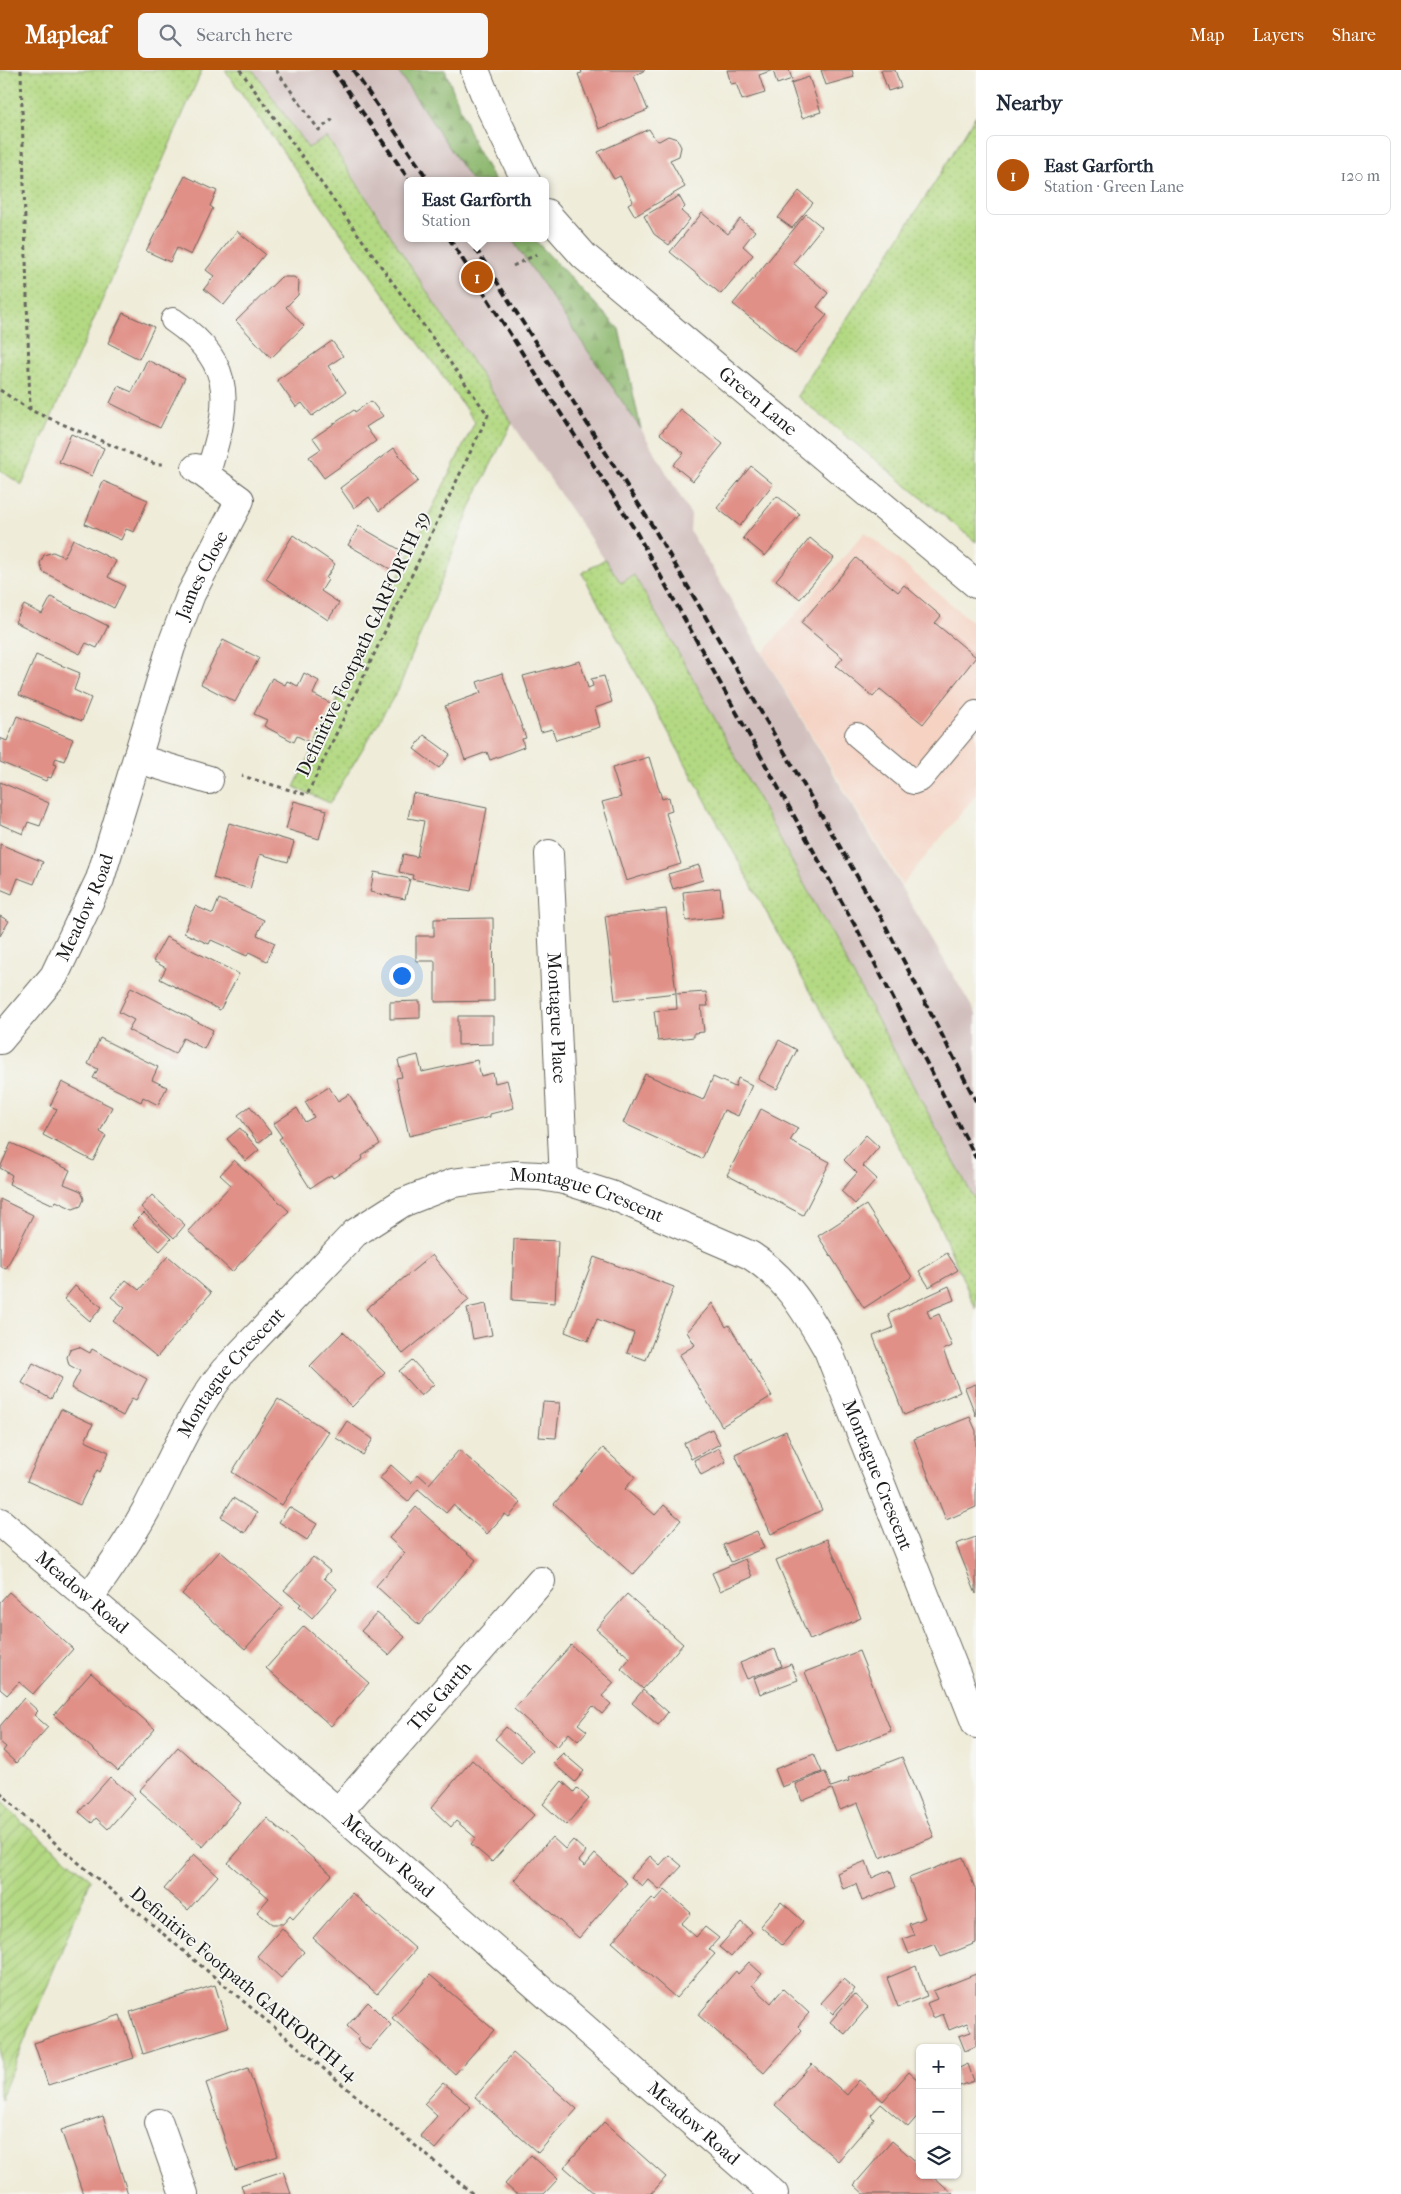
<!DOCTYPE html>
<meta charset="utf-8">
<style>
body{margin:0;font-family:"IM FELL French Canon",serif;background:#f6f6f7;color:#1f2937}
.controls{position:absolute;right:15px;bottom:15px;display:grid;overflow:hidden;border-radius:8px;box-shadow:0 1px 4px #0004}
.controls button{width:45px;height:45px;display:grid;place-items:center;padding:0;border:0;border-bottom:1px solid #e0e1e3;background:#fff;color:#1f2937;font:25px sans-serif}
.you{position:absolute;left:401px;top:905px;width:18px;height:18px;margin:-12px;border:4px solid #fff;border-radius:50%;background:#1a73e8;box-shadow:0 0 0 8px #1a73e833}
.badge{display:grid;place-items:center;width:32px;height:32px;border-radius:50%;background:#b45309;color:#fff;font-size:16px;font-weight:700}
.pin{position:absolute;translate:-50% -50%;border:2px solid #fff;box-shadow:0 1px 5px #0006}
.popup{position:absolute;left:404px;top:107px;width:145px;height:65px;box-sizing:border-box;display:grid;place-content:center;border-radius:8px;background:#fff;filter:drop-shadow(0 1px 4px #0005);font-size:16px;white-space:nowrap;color:#747a83}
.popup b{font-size:19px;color:#1f2937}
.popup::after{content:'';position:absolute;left:50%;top:100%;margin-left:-10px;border:10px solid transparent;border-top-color:#fff}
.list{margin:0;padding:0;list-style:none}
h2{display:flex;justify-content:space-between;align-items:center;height:65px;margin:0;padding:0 20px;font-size:21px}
h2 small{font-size:16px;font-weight:400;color:#747a83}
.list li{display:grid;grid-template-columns:32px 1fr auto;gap:15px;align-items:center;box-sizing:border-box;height:80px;margin:0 10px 10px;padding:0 10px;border:1px solid #e0e1e3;border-radius:8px}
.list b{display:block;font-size:19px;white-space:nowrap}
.list p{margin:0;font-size:16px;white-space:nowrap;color:#747a83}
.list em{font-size:16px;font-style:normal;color:#747a83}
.icon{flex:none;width:28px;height:28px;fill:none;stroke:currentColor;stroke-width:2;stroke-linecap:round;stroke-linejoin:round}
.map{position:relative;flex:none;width:976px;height:2124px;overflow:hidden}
header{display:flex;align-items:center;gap:30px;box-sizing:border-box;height:70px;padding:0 25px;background:#b45309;color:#fff}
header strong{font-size:24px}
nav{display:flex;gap:28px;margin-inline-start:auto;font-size:18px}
.search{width:350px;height:45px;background:#f6f6f7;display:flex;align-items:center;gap:12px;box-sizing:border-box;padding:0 18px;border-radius:8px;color:#747a83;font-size:19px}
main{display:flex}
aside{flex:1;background:#fff}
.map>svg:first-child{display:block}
.built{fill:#f5d2c2}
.railway{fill:#d1bfbd}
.grass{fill:url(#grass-dots);stroke:#687a50}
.forest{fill:url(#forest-firs);stroke:#566a46}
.garden{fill:url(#garden-furrows);stroke:#687a50}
.building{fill:#e09087}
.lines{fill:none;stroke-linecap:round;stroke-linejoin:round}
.lane-casing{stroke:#66655e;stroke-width:26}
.street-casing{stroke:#66655e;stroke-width:30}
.path{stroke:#66655e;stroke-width:3;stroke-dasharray:4 4;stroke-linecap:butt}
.lane{stroke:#fff;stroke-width:24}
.street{stroke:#fff;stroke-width:28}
.rail{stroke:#1c1c1c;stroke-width:4;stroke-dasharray:8 4;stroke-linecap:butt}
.labels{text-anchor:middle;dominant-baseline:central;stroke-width:4;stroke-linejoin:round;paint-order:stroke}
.street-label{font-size:19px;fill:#1c1c1c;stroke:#f6f6f2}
</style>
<header>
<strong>Mapleaf</strong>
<div class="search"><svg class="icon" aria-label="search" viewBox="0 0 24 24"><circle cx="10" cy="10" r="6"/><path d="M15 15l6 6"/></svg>Search here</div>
<nav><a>Map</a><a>Layers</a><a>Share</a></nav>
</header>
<main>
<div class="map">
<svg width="976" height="2124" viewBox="0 0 976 2124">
<defs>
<pattern id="grass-dots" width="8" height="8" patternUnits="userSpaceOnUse" patternTransform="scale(1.25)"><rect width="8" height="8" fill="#b4d983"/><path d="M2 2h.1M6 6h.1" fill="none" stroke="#9aba71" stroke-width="1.8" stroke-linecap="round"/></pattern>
<pattern id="forest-firs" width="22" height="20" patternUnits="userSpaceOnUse" patternTransform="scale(1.25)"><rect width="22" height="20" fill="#8fb971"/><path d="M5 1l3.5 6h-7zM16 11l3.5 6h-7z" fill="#7b9e61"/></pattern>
<pattern id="garden-furrows" width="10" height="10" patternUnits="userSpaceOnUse" patternTransform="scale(1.25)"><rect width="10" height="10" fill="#b4d983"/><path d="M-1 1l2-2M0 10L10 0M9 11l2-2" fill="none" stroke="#9aba71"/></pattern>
</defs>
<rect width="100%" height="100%" fill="#f6f6f2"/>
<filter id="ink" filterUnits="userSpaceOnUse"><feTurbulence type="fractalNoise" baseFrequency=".02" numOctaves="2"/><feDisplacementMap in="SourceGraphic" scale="10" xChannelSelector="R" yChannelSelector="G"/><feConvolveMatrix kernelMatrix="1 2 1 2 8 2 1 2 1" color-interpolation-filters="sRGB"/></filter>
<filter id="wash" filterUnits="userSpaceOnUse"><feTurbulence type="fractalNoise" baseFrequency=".0096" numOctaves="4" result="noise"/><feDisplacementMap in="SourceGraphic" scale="20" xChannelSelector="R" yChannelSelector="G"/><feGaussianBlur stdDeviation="1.12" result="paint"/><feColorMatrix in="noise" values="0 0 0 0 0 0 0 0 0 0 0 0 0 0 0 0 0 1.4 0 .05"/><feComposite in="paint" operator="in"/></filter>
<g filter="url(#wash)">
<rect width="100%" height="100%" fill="#efecd9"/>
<path class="built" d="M865,462L976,555V725L902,815L763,583Z"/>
<path class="railway" d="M253,0H397L472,111H408V168H511L641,359L691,445L690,461L976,944V1132L696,614L634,505L621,514L512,353L328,67L308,78Z"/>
<g class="grass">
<path d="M0,0H202L22,415L0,400Z"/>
<path d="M225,0H253L308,78L327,67L512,353L475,426L399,618L330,733L294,717L475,352Z"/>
<path d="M976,45V472L797,326L937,109Z"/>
<path d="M605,489L621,513L634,505L696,614L976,1132V1239L924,1120L807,917L582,503Z"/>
</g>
<g class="forest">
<path d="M397,0H445L475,76L495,111H472Z"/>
<path d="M511,168H533L619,259L641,359Z"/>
</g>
<path class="garden" d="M0,1730L24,1754L91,1809L0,2030Z"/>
<g id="blocks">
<g class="building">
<path d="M581,0H645L634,6L648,40L599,59L578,4L582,3Z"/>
<path d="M727,0H789L792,9L777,14L773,0L759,5L765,23L742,30L736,13L731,14Z"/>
<path d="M821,0H852L854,7L826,15Z"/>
<path d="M881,0H895L901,17L888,21Z"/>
<path d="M809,7L821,42L802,48L791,13Z"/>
<path d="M649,59L656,70L659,71L668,66L677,69L681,77L679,86L670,90L685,117L635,146L628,134L633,131L620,106L614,109L598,82Z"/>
<path d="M185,106L217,121L210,136L213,138L191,185L177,178L170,192L146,181Z"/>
<path d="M799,121L813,133L792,158L778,148Z"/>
<path d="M679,126L685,137L681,141L690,149L669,175L654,164L644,146Z"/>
<path d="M702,143L728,164L740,149L755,161L743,176L753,185L721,224L670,182Z"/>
<path d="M806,144L822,157L793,193L828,223L817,237L827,245L795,284L733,234Z"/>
<path d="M237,161L265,184L224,235L204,219L214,206L206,200Z"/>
<path d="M281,207H294L299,212L298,225L286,237L304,256L271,288L236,251Z"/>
<path d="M123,243L154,257L139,289L108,273Z"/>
<path d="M332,271L343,286L328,296L346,322L312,346L302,333L296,337L277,310Z"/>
<path d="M147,290L185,308L160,358L110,333L118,316L132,322Z"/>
<path d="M371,331L383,346L366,357L376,371L324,408L309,387L321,379L313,368L354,340L355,342Z"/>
<path d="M680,339L723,374L693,411L673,395L684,383L660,364Z"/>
<path d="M71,364L104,378L92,406L59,392Z"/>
<path d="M394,378L418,411L379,441L369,427L354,438L340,418Z"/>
<path d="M751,396L773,414L740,456L717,438Z"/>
<path d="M103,411L148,430L134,462L126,459L121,470L85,454Z"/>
<path d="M777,426L800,444L765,486L743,468Z"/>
<path d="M359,456L402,481L392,500L348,475Z"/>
<path d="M293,465L335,494L326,508L328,510L321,521L339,533L328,550L266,509Z"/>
<path d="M810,468L834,488L800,529L776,510Z"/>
<path d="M73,469L116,491L108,507L125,516L114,538L43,502L40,493L44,485L53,482L64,487Z"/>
<path d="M856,488L898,522L904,515L941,546L935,553L976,587L923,654L880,619L873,627L836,596L843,588L801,553Z"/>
<path d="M51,527L108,556L97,578L86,573L80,584L15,552L24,535L42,544Z"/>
<path d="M223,570L259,588L235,632L201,614Z"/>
<path d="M36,585L80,603L74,620L91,628L82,651L19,625Z"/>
<path d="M580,591L588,618L593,616L591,609L604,606L612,632L595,638L600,657L556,670L552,659L541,662L523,606Z"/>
<path d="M304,603L319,611L313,624L332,634L312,673L297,666L294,672L264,656L267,650L254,644L272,608L285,615L287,611L298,616Z"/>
<path d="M502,603L526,668L522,669L524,677L490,690L487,682L465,690L445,636L481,623L477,612Z"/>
<path d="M17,646L73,669L64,691L56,688L53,694L56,695L51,708L48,707L46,711L0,692V668L7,671Z"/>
<path d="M424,665L450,684L439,698L414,679Z"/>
<path d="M649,687L662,729L669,727L672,741L666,743L681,794L626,811L602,732L621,727L612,698Z"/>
<path d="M0,712L49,733L40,756L28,752L23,764L0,754Z"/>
<path d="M413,723L487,738L471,821L412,809L413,805L399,802L403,784L417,787L424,751L408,748Z"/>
<path d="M294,731L327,740L319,769L286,759Z"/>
<path d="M229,753L294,772L288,792L260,784L250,819L213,808Z"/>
<path d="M0,774L43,792L34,814L18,808L12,824L0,819Z"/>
<path d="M699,795L703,810L673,819L668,804Z"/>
<path d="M374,802L410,809L405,829L370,822Z"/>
<path d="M720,818L723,847L686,851L683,822Z"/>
<path d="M219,829L264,850L257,865L275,873L267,891L249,882L247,886L211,870L209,874L184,863L195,836L213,844Z"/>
<path d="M666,839L676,923L615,930L605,846Z"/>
<path d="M0,846L9,851L0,866Z"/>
<path d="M493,848L494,931L435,932V891H416V866H434V849Z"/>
<path d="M166,867L239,904L220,940L160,909L166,898L153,891Z"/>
<path d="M131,917L213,960L204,979L183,968L175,984L128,960L134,950L119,942Z"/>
<path d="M706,922L708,936H701L704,962L694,963V967L658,971L654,941L677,939L676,924Z"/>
<path d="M420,931V948L390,949V932Z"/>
<path d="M458,946H493V974L458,975Z"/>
<path d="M100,968L158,997L152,1010L167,1017L158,1035L143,1027L141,1032L93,1008L98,999L88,994Z"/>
<path d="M779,970L797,980L777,1019L758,1009Z"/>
<path d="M418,985L422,1002L477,990L481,1006L493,1003L495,1013L507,1010L514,1038L490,1044V1047L409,1066L396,1008L402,1007L398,990Z"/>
<path d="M645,1004L703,1030L713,1007L735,1017L738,1008L752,1015L738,1046L724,1040L702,1089L623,1053Z"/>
<path d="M62,1012L112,1037L100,1062L106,1066L93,1091L43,1065L57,1039L50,1036Z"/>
<path d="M329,1017L338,1031L349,1024L380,1074L362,1086L363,1089L347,1099L333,1108L331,1105L310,1118L279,1069L282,1067L273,1054L297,1038L305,1052L314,1047L305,1032Z"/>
<path d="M250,1036L271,1063L258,1073L238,1045Z"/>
<path d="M761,1039L798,1058L790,1071L830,1092L803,1145L727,1105Z"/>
<path d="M240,1058L259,1080L246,1091L227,1069Z"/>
<path d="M866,1065L879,1077L863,1096L877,1109L855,1134L841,1121L857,1103L844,1090Z"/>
<path d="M11,1073L70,1100L64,1114L81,1121L84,1129L81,1136L73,1139L56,1131L54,1135L9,1114L12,1105L0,1098Z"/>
<path d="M234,1090L289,1141L232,1202L188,1161L231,1115L220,1105Z"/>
<path d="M152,1125L185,1155L174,1168L141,1137Z"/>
<path d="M0,1129L33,1145L6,1199L0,1196Z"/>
<path d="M866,1135L912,1207L864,1238L818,1166Z"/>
<path d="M144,1143L171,1169L160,1181L132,1155Z"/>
<path d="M514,1169L558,1171L555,1233L512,1230Z"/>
<path d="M947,1183L958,1200L929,1217L919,1201Z"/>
<path d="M432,1185L469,1230L403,1284L366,1239Z"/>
<path d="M168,1186L211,1223L157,1287L113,1251L125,1238L111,1227L126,1210L139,1220Z"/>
<path d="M594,1187L674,1217L646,1290L627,1283L634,1263L597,1249L588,1271L565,1262Z"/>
<path d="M75,1216L102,1237L90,1251L64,1229Z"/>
<path d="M949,1216L954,1230L927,1241L930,1248L939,1244L952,1276L943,1280L960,1322L904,1345L873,1266L893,1258L888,1244Z"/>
<path d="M712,1233L726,1257L729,1255L772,1326L722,1356L679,1285L695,1275L687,1262Z"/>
<path d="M486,1234L492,1265L473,1269L467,1238Z"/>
<path d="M343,1262L385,1303L352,1337L310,1296Z"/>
<path d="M79,1277L90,1283L92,1279L147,1309L136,1330L132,1328L123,1346L71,1318L80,1301L69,1295L67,1287L70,1280Z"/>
<path d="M412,1290L434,1314L421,1326L399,1301Z"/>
<path d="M33,1293L62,1308L51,1329L22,1313Z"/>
<path d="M976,1314V1346L965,1318Z"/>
<path d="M278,1329L329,1362L282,1435L232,1402Z"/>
<path d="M543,1332L560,1333L556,1368L539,1367Z"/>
<path d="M61,1339L93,1354L85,1371L109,1382L100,1402L97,1400L80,1435L27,1411Z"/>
<path d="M970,1347L976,1361V1437L946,1450L914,1369Z"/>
<path d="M347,1351L373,1369L363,1385L336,1368Z"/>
<path d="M712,1359L720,1374L691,1389L684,1373Z"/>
<path d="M786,1361L822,1440L771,1464L735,1384Z"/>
<path d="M603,1378L635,1407L625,1419L655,1445L664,1435L681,1450L633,1505L554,1434Z"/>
<path d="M719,1378L726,1392L701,1405L694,1390Z"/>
<path d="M459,1380L521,1433L509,1447L505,1444L487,1464L453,1435L446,1443L418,1419L408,1432L380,1408L391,1395L411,1413L418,1404L429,1414Z"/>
<path d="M233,1428L257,1443L245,1463L221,1447Z"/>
<path d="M289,1437L317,1454L307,1470L279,1452Z"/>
<path d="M416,1437L476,1490L419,1555L376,1516L405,1483L389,1468Z"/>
<path d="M757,1461L764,1478L731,1492L723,1475Z"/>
<path d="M976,1467V1524L956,1474Z"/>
<path d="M827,1469L861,1548L810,1570L776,1490Z"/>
<path d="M220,1481L283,1536L245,1579L182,1524Z"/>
<path d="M313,1487L330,1501L324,1508L337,1519L312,1548L299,1536L301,1534L284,1520Z"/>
<path d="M745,1489L752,1507L720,1521L712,1503Z"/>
<path d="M9,1522L73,1579L33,1624L19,1612L7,1625L0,1619V1532Z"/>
<path d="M627,1524L683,1574L643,1619L621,1599L630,1588L596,1559Z"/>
<path d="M377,1543L405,1567L389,1585L361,1561Z"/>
<path d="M304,1556L369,1613L331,1656L266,1598Z"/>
<path d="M571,1575L614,1613L602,1626L611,1634L602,1644L593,1636L578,1654L587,1661L578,1671L569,1663L557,1677L514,1639Z"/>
<path d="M775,1579L782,1596L747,1609L740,1593Z"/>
<path d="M859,1581L891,1661L837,1682L805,1602Z"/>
<path d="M791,1594L798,1610L760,1624L754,1608Z"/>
<path d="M91,1603L155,1659L118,1701L54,1645Z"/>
<path d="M643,1620L668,1642L658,1655L632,1633Z"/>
<path d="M24,1628L38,1641L34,1645L48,1657L16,1693L3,1681L6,1677L0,1672V1656Z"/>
<path d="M506,1657L532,1680L521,1692L495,1669Z"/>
<path d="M178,1677L241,1733L203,1777L139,1721Z"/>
<path d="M563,1683L584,1701L575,1712L553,1693Z"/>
<path d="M814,1684L822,1702L782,1717L775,1699Z"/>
<path d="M902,1687L934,1767L880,1788L858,1733L840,1740L832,1719L802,1731L795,1714L825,1702L831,1717L849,1711L848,1708Z"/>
<path d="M472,1690L534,1745L492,1792L471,1774L476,1768L456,1751L451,1757L431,1738Z"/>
<path d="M110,1707L135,1728L108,1759L96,1748L92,1753L79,1742Z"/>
<path d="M562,1711L574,1722L577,1718L589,1729L566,1755L543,1734Z"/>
<path d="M267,1748L332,1805L293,1849L290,1846L283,1854H272L257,1842L269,1828L228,1793Z"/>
<path d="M552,1767L565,1779L573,1770L586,1782L579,1791L585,1796L595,1784L627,1813L579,1868L514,1810Z"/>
<path d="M194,1784L218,1806L188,1840L164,1819Z"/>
<path d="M669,1785L682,1796L660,1820L648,1809L642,1816L631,1807L650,1786L660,1795Z"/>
<path d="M963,1787L976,1821V1873L941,1887L935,1874L909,1884L903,1869L914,1865L909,1854L925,1848L909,1808Z"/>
<path d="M866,1791L872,1808L890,1800L896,1817L862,1831L856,1814L843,1819L837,1803Z"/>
<path d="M665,1820L691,1843L681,1854L684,1856L696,1867L705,1857L719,1868L709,1879L715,1884L676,1928L612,1872L652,1828L655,1831Z"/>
<path d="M352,1823L416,1879L377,1924L313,1868Z"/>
<path d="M781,1832L803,1851L782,1875L760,1856Z"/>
<path d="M741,1852L752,1862L731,1887L719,1877Z"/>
<path d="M282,1858L304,1882L281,1908L257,1886Z"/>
<path d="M749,1892L762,1904L752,1915L771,1933L783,1919L809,1943L798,1956L802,1960L764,2003L698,1945L736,1901L738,1904Z"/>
<path d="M916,1896L927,1926L898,1937L887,1908Z"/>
<path d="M976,1904V1976L965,1981L959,1966L971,1962L967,1953L949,1960L943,1944L933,1948L927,1933L937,1929L933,1921Z"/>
<path d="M430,1905L494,1960L455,2004L392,1948Z"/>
<path d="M843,1909L855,1919L833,1944L821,1933Z"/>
<path d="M215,1915L228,1957L143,1984L130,1942Z"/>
<path d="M854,1924L868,1937L845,1964L830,1952Z"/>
<path d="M368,1932L391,1955L369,1980L357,1970L359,1967L347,1956Z"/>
<path d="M120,1945L134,1988L48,2015L34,1973Z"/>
<path d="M513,1983L577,2039L538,2083L475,2027Z"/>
<path d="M812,1994L847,2025L859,2010L883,2031L909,2002L920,2012V2017L916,2021L920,2023V2043L908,2057L881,2034L871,2045L874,2049L838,2091L775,2035Z"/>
<path d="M968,1994L974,2011L957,2017V1999Z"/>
<path d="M248,1998L278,2086L235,2100L206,2013Z"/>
<path d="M443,2013L471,2037L435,2079L420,2066L437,2046L424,2034Z"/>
<path d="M103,2046L117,2089L128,2124H83L61,2060Z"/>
<path d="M604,2052L666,2107L651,2124H595L564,2097Z"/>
<path d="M892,2071L920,2095V2105H932L953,2124H864L854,2115Z"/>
<path d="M531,2085L558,2109L544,2124H516L505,2114Z"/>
<path d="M283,2101L291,2124H244L241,2115Z"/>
</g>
</g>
</g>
<g filter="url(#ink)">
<use href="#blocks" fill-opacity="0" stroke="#66655e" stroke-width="1"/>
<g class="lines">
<defs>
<g id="lane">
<path d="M173,250C240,296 228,337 207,406"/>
<path d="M857,665L913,712L921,709L976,643"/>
</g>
<g id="street">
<path d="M475,0L489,35L526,111"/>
<path id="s1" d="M546,143L584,186L976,514"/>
<path d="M138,689L209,710"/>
<path id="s2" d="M549,784L564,1110"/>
<path id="s3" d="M0,970L54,906L100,809L171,577L191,524L240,430L196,398"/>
<path id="s4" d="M0,1452L338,1742L774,2124"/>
<path id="s5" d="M88,1529C109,1500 129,1471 146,1440C171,1392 190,1344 224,1301L355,1163L402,1133L453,1113L516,1105L540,1106L564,1110L611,1125L750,1185C788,1209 806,1242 828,1280L976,1654"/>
<path id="s6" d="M338,1742L541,1511"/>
<path d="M159,2053L184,2124"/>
</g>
</defs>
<use href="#lane" class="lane-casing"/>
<use href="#street" class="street-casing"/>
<g class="path">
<path d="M21,0L30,340"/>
<path d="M240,0L488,345L307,725L242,706"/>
<path d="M276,0L319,60L333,49"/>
<path d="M513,196L537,184"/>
<path d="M0,320L30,340L155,394H163"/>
<path d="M0,1722L28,1750L93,1805L473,2124"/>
</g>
<use href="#lane" class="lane"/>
<use href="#street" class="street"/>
<g class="rail">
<path d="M333,0L410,111"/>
<path d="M353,0L429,111"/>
<path d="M449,168L635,460L858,861L976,1088"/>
<path d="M469,168L653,457L882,849L976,1031"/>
</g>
</g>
</g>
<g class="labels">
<g class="street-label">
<text stroke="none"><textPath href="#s1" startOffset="284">Green Lane</textPath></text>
<text stroke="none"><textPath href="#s3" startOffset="512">James Close</textPath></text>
<text transform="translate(363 574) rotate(-65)">Definitive Footpath GARFORTH 39</text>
<text stroke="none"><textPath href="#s3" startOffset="159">Meadow Road</textPath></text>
<text stroke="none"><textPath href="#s2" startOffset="164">Montague Place</textPath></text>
<text stroke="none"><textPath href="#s5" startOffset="704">Montague Crescent</textPath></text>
<text stroke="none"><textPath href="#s5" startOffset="269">Montague Crescent</textPath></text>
<text stroke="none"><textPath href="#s5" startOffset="1138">Montague Crescent</textPath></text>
<text stroke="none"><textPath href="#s4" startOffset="108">Meadow Road</textPath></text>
<text stroke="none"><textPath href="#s6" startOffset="154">The Garth</textPath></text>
<text stroke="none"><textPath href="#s4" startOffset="512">Meadow Road</textPath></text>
<text transform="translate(244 1914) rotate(40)">Definitive Footpath GARFORTH 14</text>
<text stroke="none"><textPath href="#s4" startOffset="918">Meadow Road</textPath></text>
</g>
</g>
</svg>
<div class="controls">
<button>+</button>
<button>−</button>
<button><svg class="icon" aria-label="layers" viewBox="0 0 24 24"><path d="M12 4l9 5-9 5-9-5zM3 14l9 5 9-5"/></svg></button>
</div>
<div class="you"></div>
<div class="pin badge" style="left:477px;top:207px">1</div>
<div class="popup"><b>East Garforth</b>Station</div>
</div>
<aside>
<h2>Nearby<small></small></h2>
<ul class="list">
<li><span class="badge">1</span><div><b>East Garforth</b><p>Station · Green Lane</p></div><em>120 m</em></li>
</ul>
</aside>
</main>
